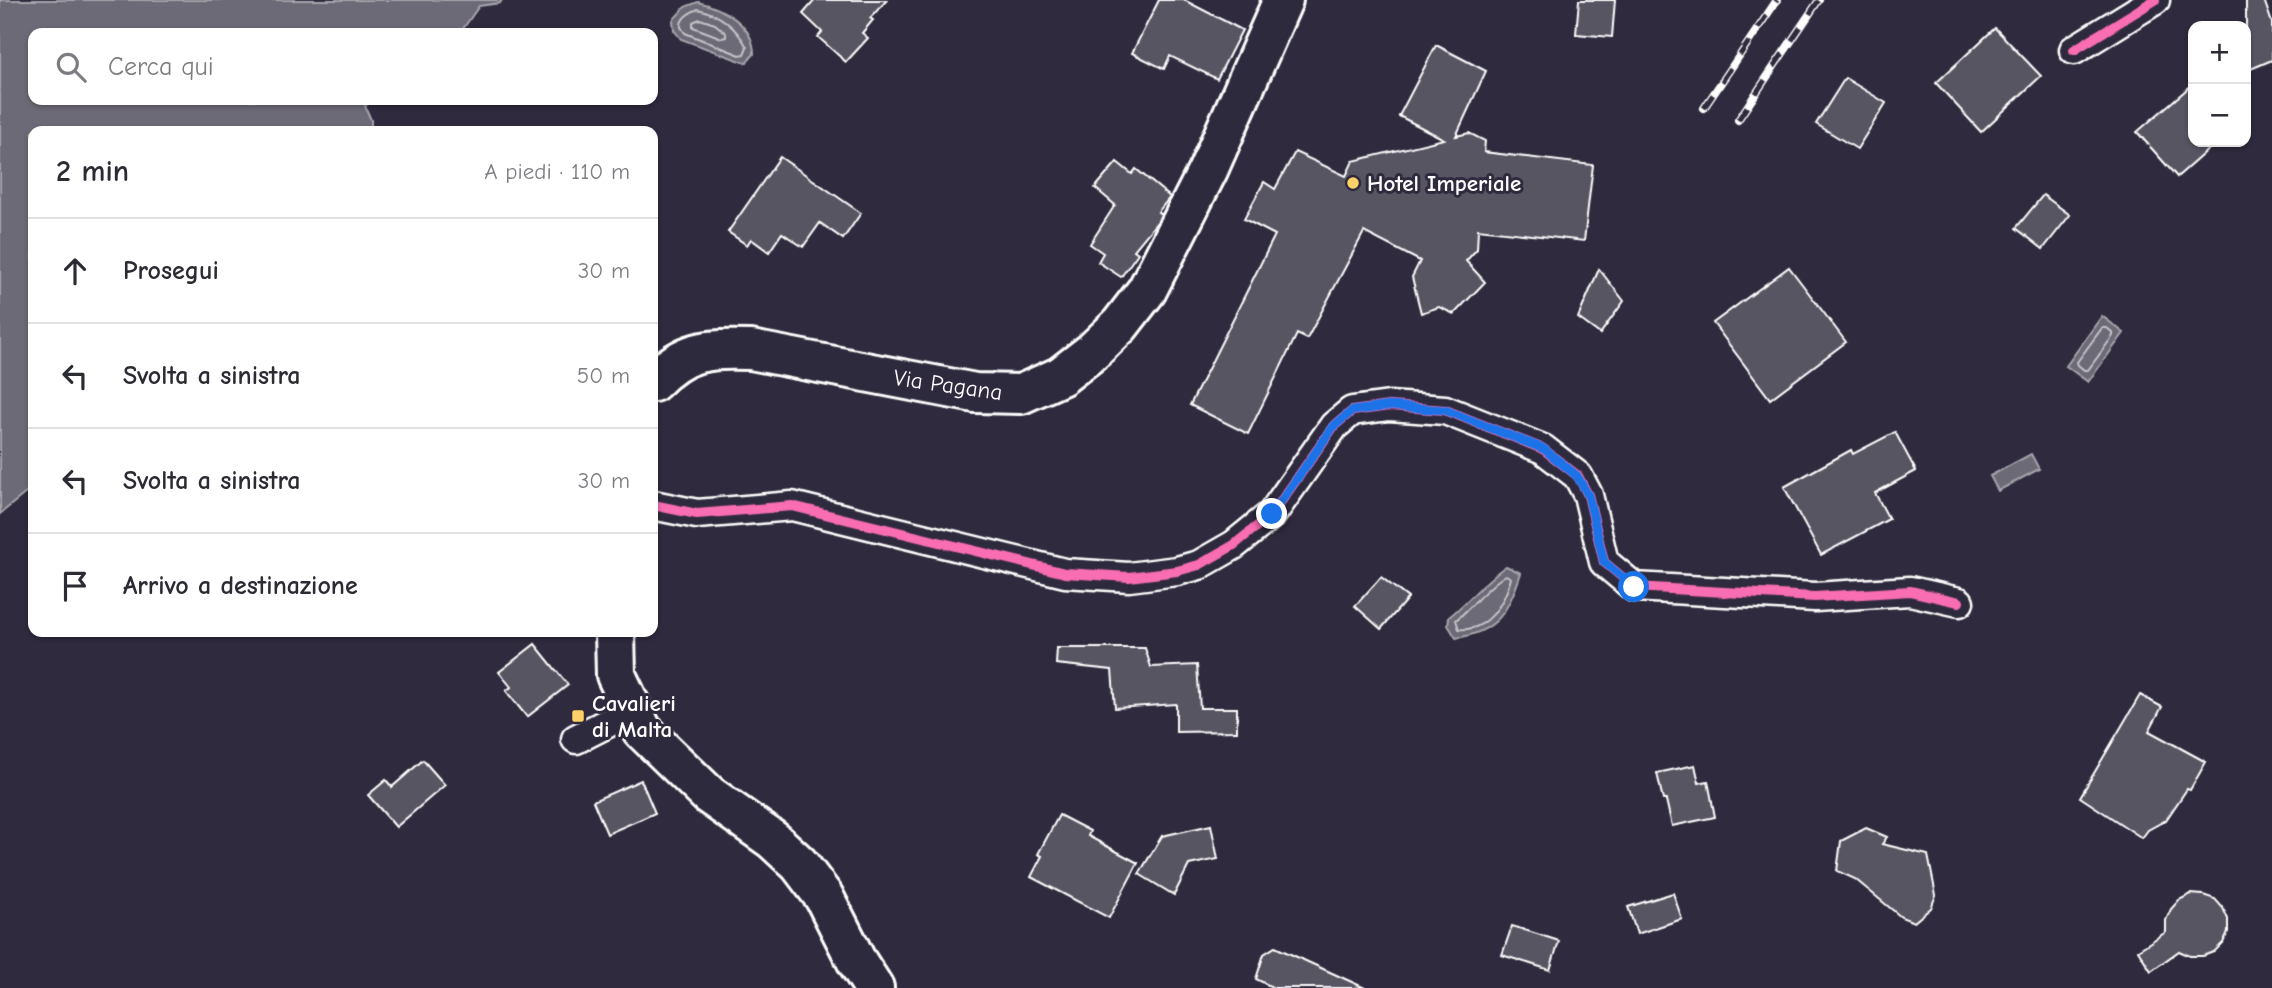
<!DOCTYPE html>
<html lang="it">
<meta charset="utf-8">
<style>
body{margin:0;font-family:"Comic Neue",sans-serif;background:#f7f7f7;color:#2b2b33}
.controls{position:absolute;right:21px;top:21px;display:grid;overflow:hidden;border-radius:14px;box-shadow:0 2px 5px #0004}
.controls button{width:63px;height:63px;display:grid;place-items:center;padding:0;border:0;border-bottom:2px solid #e1e1e2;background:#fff;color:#2b2b33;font:35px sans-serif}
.stop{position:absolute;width:21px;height:21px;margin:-16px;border:5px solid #1a73e8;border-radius:50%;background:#fff}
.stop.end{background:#1a73e8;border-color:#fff;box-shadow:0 2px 7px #0008}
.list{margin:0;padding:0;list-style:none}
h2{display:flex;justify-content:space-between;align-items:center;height:91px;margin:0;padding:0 28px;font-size:30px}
h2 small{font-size:23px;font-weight:400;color:#7c7c81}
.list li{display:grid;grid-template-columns:46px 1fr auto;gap:21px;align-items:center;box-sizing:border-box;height:105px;padding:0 28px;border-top:2px solid #e1e1e2}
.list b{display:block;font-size:26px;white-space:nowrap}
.list em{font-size:23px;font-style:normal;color:#7c7c81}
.icon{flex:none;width:38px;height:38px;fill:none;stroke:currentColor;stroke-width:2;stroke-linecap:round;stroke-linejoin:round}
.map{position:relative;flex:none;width:2272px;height:988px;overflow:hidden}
.search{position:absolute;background:#fff;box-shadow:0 2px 5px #0004;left:28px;top:28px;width:630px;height:77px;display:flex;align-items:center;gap:18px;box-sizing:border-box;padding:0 24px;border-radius:14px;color:#7c7c81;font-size:26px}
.panel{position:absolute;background:#fff;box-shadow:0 2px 5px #0004;left:28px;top:126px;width:630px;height:511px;border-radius:14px}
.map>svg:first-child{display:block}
.water{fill:#6d6a77;stroke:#a7a6ad;stroke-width:2}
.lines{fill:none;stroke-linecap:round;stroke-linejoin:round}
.shore{stroke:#c5c3c9;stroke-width:2}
.building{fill:#595564;stroke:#fff;stroke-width:2}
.minor-casing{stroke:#fff;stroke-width:33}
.secondary-casing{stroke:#fff;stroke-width:44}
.minor{stroke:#2f2a3d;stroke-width:28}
.secondary{stroke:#2f2a3d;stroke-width:38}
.rail-casing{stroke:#fff;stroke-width:8}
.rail{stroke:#2f2a3d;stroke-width:5;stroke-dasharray:16;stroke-linecap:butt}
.cycleway-casing{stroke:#2f2a3d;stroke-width:15}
.cycleway{stroke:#f96db3;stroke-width:10}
.route{stroke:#1a73e8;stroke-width:9}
.poi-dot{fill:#ffd166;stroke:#2f2a3d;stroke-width:2.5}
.labels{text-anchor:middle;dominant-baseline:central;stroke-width:6;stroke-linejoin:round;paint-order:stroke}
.poi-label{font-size:23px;font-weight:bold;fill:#fff;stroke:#2f2a3d;text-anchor:start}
.street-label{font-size:23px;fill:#fff;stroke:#2f2a3d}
</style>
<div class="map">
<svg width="2272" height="988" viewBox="0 0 2272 988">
<rect width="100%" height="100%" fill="#2f2a3d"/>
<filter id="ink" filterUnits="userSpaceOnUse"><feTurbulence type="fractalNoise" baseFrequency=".0143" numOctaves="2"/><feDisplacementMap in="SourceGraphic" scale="14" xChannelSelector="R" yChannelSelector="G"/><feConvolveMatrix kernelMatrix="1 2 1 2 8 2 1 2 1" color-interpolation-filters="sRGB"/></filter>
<g filter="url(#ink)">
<g class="water">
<path d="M0,0H502L500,3L479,6L460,33H33V100H373L365,106L371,120V131H33V487L0,514Z"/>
<path d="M698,2C723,8 754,25 754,54L746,63L681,39L674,30L673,20L685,7Z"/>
<path d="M2102,316L2124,333L2088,382L2066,366Z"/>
<path d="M2031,454L2039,469L1998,491L1990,476Z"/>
<path d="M1506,566L1521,573C1509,610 1498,632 1456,638L1448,625L1449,617C1469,601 1485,580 1506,566Z"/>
</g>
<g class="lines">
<g class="shore">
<path d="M698,9C720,14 736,27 747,47L744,54L740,55L685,33L681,27C680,17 690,13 698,9Z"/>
<path d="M700,19L715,24L726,33V37L722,38L693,27V22Z"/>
<path d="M2102,328H2107L2113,333V336L2088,370H2084L2078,365L2077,362Z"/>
<path d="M1506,575L1511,578C1505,602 1488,632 1459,629L1456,620C1473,606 1487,586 1506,575Z"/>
</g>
</g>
<g class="building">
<path d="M815,0H887L870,18L873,20L862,33L868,38L846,62L818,37L822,32L803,14Z"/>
<path d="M1159,0H1184L1242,30L1217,79L1170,56L1164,69L1132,53Z"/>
<path d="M1579,0H1615L1612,37L1576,34Z"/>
<path d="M2246,0H2264L2272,23V60L2246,71Z"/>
<path d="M1995,28L2041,76L1981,132L1936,83Z"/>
<path d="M1436,45L1486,71L1456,136L1469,133L1485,141L1484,152L1593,165L1584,241L1478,229L1477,249L1466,261L1485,282L1454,314L1439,307L1421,313L1412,277L1420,261L1364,232L1307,339L1297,334L1248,434L1190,405L1275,235L1244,219L1264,182L1275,189L1295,152L1346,176L1353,161L1444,139L1399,116Z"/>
<path d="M1845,78L1886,103L1857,149L1816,124Z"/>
<path d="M2193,84V142H2217L2177,177L2137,132Z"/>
<path d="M780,157L861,213L843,239L820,223L803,247L782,233L769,252L751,239L747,245L728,232Z"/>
<path d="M1117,162L1132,174L1136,169L1170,197L1158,212L1161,214L1158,221L1134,250L1138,253L1121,277L1098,262L1103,253L1090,244L1115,205L1095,188Z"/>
<path d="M2043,195L2070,215L2043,249L2016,228Z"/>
<path d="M1789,267L1846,342L1770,399L1713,323Z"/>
<path d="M1599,269L1624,301L1600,334L1578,318Z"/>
<path d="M1895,432L1916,471L1875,493L1889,519L1821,555L1784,487L1851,450L1853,454Z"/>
<path d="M1381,577L1408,598L1381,629L1355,606Z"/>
<path d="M535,644L568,685L527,717L506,691L511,687L499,672Z"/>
<path d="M1057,648H1145L1151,667L1197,665L1200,708H1237V731L1176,732V704L1115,708L1112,670L1056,664Z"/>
<path d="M2140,695L2162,707L2149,731L2206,762L2190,790L2187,789L2166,820L2148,830L2142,838L2080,797Z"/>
<path d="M423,760L445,785L396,827L368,795L386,780L392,787Z"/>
<path d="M1695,765L1699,783L1708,781L1715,817L1672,826L1666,800H1663L1657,773Z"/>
<path d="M641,780L655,813L607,834L593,801Z"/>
<path d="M1059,815L1090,831L1088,836L1138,863L1109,918L1031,877L1042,856L1038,854Z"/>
<path d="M1211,825L1218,859L1189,865L1174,895L1139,874L1162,836Z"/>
<path d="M1866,828L1887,837L1882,844L1928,855L1936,895L1931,908L1914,922L1901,917L1855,879L1837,871L1841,841Z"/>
<path d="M1673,893L1682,919L1637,934L1628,907Z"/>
<path d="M2191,894L2203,895L2215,899L2223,908L2228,919V932L2223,943L2214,952L2203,956H2190L2179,951L2151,971L2138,950L2166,932V920L2171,909L2179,900Z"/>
<path d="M1512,926L1559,941L1550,970L1502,955Z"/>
<path d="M1275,947L1365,988H1274L1256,979L1264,954Z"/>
</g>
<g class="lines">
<defs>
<g id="minor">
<path d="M2074,50L2155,0"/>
<path d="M653,505L697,514L792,506L1065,573L1129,577L1177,571L1199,565L1234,545L1272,514L1334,426L1352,411L1389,406L1445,410L1543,449L1578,476L1588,495L1604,562L1634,587L1815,597L1910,591L1959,602"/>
<path d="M576,739L633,710"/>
</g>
<g id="secondary">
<path d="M653,382C685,349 707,349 751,350L975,393L1021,394L1061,376L1092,352L1120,325L1147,290L1208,170L1283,0"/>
<path d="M615,632L616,675L642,730L709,795L773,840L799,864L824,897L856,960L874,988"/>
</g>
</defs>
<use href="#minor" class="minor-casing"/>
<use href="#secondary" class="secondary-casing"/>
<use href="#minor" class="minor"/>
<use href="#secondary" class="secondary"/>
<defs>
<g id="rail">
<path d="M1704,108L1777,0"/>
<path d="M1738,120L1819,0"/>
</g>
</defs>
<use href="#rail" class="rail-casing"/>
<use href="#rail" class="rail"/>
<defs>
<g id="cycleway">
<path d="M2074,50L2155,0"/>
<path d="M653,505L697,514L792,506L1065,573L1129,577L1177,571L1199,565L1234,545L1272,514L1334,426L1352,411L1389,406L1445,410L1543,449L1578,476L1588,495L1604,562L1634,587L1815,597L1910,591L1959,602"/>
</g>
</defs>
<use href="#cycleway" class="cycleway-casing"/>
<use href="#cycleway" class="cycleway"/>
</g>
</g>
<g class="lines" filter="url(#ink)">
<path class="route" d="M1272,514L1334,426L1352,411L1389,406L1445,410L1544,449L1577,476L1588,495L1604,562L1634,587"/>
</g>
<g class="poi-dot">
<circle cx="1353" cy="183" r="7"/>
<rect x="571" y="709" width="14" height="14" rx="3.5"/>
</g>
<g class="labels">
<g class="poi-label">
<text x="1367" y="183">Hotel Imperiale</text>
<text x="592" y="703">Cavalieri<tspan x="592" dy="26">di Malta</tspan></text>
</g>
<g class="street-label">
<text transform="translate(948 385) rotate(8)">Via Pagana</text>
</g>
</g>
</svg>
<div class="controls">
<button>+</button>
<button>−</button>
</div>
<div class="stop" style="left:1634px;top:587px"></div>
<div class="stop end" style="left:1272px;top:514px"></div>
<div class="search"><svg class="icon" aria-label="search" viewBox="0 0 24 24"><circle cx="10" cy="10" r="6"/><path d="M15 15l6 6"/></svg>Cerca qui</div>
<section class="panel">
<h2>2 min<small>A piedi · 110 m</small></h2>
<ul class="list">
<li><svg class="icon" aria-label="ahead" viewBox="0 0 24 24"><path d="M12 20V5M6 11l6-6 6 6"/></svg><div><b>Prosegui</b></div><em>30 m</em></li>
<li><svg class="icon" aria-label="left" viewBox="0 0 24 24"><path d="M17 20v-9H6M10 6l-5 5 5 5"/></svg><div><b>Svolta a sinistra</b></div><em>50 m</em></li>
<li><svg class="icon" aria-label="left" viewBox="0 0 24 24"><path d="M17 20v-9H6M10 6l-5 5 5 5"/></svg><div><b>Svolta a sinistra</b></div><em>30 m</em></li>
<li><svg class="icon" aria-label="arrive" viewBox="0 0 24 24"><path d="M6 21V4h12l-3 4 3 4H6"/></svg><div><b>Arrivo a destinazione</b></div></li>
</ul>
</section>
</div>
